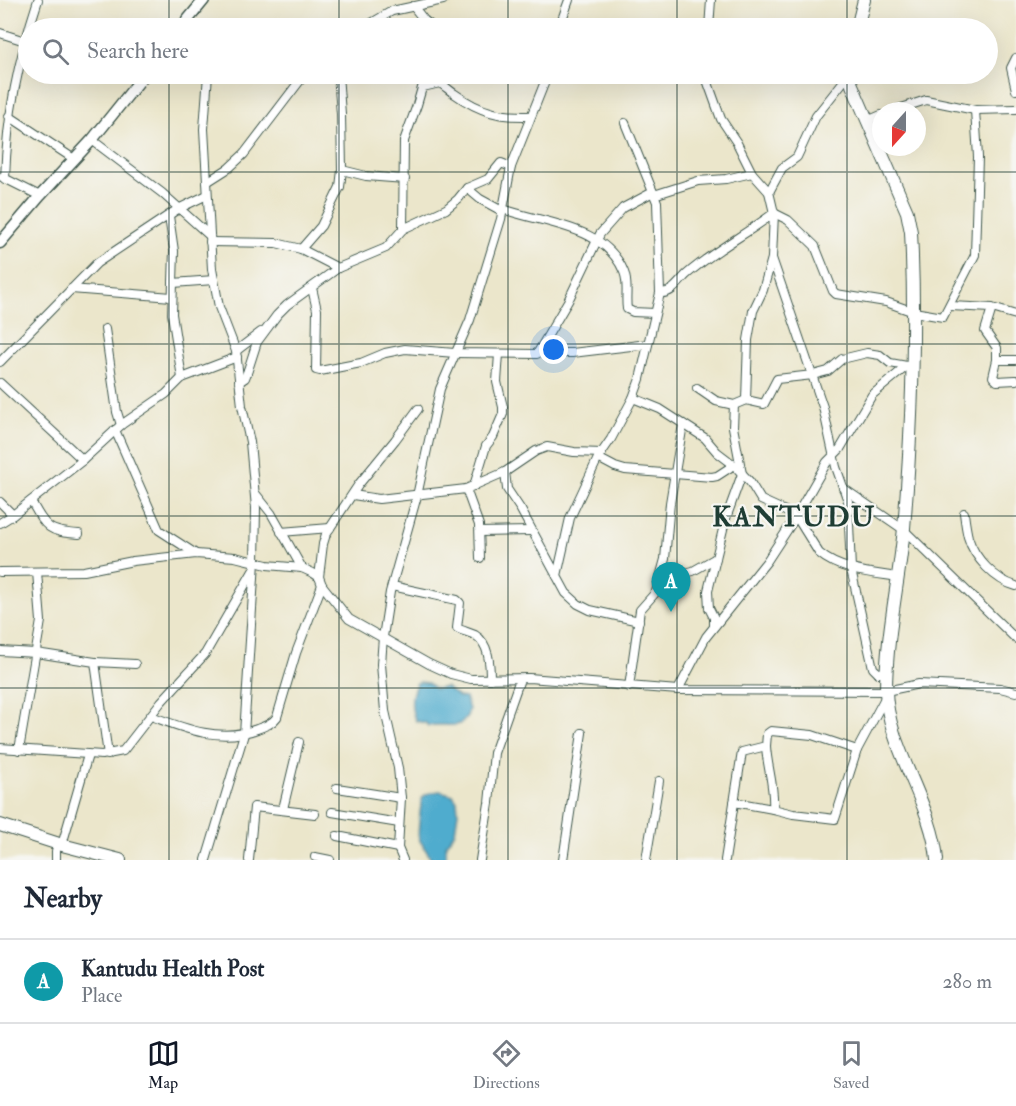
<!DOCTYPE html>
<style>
body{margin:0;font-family:"IM FELL Double Pica",serif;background:#f2f2f3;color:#1f2937}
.compass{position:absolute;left:872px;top:102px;width:54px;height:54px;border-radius:50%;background:#fff;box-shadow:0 6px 24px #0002;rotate:201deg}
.you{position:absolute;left:554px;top:350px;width:21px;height:21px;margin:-15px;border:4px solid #fff;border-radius:50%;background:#1a73e8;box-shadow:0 0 0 9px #1a73e833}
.badge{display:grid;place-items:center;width:39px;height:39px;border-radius:50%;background:#111827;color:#fff;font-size:20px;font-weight:700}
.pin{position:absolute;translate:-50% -50px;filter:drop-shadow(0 2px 3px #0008)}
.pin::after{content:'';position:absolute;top:32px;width:21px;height:18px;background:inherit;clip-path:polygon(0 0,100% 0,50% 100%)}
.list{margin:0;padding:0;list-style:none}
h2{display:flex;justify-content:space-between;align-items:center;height:78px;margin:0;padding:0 24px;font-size:26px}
h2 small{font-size:20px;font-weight:400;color:#747a83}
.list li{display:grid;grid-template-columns:39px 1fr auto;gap:18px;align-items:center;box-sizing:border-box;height:84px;padding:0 24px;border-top:2px solid #e0e1e3}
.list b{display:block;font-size:22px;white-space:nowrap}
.list p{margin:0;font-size:20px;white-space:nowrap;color:#747a83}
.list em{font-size:20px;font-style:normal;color:#747a83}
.icon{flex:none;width:33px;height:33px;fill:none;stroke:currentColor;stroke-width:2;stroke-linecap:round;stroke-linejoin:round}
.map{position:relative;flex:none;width:1016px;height:860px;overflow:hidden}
.search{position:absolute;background:#fff;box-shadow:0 6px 24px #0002;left:18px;right:18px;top:18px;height:66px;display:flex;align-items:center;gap:15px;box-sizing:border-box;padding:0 21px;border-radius:33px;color:#747a83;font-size:22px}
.sheet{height:162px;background:#fff}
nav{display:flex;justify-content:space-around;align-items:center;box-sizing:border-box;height:84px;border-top:2px solid #e0e1e3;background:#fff;font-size:16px;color:#747a83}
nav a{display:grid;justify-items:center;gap:3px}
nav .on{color:#111827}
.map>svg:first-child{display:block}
.water{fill:#4facce;stroke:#377481;stroke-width:1.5}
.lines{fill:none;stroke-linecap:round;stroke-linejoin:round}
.minor-casing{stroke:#3e564b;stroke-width:10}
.tertiary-casing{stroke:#3e564b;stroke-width:13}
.secondary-casing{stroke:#3e564b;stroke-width:14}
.minor{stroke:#fff;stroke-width:8}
.tertiary{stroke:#fff;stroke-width:10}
.secondary{stroke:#fff;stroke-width:12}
.grid{fill:none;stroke:#1f3d34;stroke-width:1.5;stroke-opacity:0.55}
.labels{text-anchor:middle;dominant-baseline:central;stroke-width:4.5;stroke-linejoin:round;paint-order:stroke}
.district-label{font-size:28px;font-weight:bold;letter-spacing:1.5px;fill:#1f3d34;stroke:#f6f6f2}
</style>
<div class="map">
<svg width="1016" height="860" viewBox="0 0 1016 860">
<rect width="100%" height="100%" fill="#f6f6f2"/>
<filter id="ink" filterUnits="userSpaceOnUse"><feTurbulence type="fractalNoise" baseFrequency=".0167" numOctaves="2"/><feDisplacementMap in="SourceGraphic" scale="12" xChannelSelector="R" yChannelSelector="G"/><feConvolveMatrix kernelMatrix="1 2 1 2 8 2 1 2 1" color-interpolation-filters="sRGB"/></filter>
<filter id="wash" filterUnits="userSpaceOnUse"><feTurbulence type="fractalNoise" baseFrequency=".008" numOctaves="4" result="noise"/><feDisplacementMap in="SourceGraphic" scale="24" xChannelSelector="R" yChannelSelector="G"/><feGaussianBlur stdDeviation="1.35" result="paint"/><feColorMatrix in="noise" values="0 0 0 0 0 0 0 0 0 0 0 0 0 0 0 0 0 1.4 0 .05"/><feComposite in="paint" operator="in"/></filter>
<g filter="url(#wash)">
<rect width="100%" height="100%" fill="#ebe6cb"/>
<g class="water">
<path d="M420,682L428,683L435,689L446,687L458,697L465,698L469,709C464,735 444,721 428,726L426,723L416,721C410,709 410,695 417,683Z"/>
<path d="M440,791L453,795L457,801L458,812L455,832L446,844V860H431C428,852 423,846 419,839C417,835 421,800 423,797C427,792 434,792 440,791Z"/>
</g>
</g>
<g filter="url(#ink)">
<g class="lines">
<defs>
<g id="minor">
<path d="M413,6L424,20L434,28"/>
<path d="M363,28L392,11L443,0"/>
<path d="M559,28L569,0"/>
<path d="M709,28L711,0"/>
<path d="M0,33L25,41"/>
<path d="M1016,58L1011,68L1016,90"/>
<path d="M707,74V80L721,119L737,143L752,173L769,192L774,213L772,258L763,290L753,311L748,340L746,400"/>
<path d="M423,87L440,83C445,86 450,91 455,94C480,112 500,117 530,116"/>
<path d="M892,111L926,100L975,110L1016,109"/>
<path d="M9,116L74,159"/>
<path d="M867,121L881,115"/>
<path d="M92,140L162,193L210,236"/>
<path d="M342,170L366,176L405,179"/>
<path d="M2,177L40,196"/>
<path d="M5,179C7,114 18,61 38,0"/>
<path d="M207,182L229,168L244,154L305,74"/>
<path d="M467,188L480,199L502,211"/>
<path d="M769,192L782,168L797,157L816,116L843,82L849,78"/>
<path d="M654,195L698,181L726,179L752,173"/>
<path d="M503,209C544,224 605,225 624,272C629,284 625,297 627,309L633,312L655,313"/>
<path d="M774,213L788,220L815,246L833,291L836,294L886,302L914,312L943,317L975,255L978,157L975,110"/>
<path d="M169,216L174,251L172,314L182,378"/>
<path d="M403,229L404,141L417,105L426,74"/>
<path d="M210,242L276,243L301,249L338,268"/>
<path d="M301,249L321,226L340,187L342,170L341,114L338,74"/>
<path d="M772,258L823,407L836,467L848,501L851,569L873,668L878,673L887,672"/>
<path d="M173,283L214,280"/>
<path d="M312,288L317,310L316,370L320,371L361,363L385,353L405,349L455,353L537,354L568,301L600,234L623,208L653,192"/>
<path d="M71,289L172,297"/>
<path d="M660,293C672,294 678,283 686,275C713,251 745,235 774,213"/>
<path d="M950,306L992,308L1016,315"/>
<path d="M992,308L985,331L997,348V360L993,377L997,381L1016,380"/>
<path d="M105,329L117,412L121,425"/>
<path d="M541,348L560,353H572L648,344"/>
<path d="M236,351L261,332"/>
<path d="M997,360H1016"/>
<path d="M0,362L97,263L178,209L207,195"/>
<path d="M239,382L245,378L248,370L257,342L277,315L287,305L338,268L386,248L403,229L446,209L458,199L467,188L488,179L501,163L511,167"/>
<path d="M0,383L83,460"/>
<path d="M697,388L716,401L734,405L746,400L764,404L777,379L813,375L828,371L842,359L867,353L880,355L890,363L907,366"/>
<path d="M633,398L660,409L705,438L717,452L734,465L750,482L761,500L796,516L819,553C840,571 872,573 898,577"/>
<path d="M115,430L159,530L196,554"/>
<path d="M598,458L615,467L625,470L712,477L717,476L734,465"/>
<path d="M505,472L507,489L521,510L566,593L578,604L590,610L639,621"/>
<path d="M474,486L486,446L493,437L503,414V407L497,382L499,354"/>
<path d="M843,488L904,530L1016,639"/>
<path d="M466,489L479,525L480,558"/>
<path d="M255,493L271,513L302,568"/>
<path d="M353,495L379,499L466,489L505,472L536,451L547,447L574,452L602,453"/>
<path d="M31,501C46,528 48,532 79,534"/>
<path d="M0,502L13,515"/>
<path d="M964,513C965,521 966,529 968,537C974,558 995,580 1016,586"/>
<path d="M0,523L13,515L83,460L121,425L166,394L182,378L237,357"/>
<path d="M281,532L330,528"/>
<path d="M480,532L532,531"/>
<path d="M0,572L84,571L133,561L196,554L235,557L267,565L302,568L313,573L319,577L322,585L349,619L429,664L451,674L471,679L529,678L678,690L886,691L919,684L1000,688L1016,692"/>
<path d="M557,576L570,518L598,458L611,439L633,398L640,379L660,293L657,202L625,123"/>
<path d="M319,577L323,544L326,534L359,484L395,440L418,409"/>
<path d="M661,579L693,571L716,558"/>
<path d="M392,586L457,600L460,603L457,628C462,631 469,632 475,635C489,643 490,664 490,679"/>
<path d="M714,626V618L709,608L708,591L725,521L742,474L733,427L734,405"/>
<path d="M0,651L36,653L95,662L108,755"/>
<path d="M95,662L135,664"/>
<path d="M629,687L640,610L656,592L665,559L670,503L683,424"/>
<path d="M678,690L706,637L767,561L795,518L827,462L840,449L872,395L907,366H914"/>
<path d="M151,716C185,729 221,743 257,729C265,726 272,724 277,717L296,653L322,585"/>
<path d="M766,746C767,767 775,787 773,809"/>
<path d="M0,748L102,755L123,751L161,702L205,654L253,571"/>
<path d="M19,750L41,621L37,572"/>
<path d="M337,788L401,798"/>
<path d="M734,802L773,809L793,814L835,819L857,750"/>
<path d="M283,809L299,742"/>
<path d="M332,812L399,823"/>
<path d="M337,836L398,848"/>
<path d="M62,845L88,755"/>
<path d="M315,857L330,860"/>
<path d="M56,860V851"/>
<path d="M206,860L244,734L255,562L256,508L250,442L242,406L236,351L219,307L212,269L204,129L208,74"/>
<path d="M249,860L254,807L315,814"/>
<path d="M403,860L398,848L401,798L398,768L385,711L381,664L383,637L390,592L417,496L440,389L470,320L501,219L511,167L548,74"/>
<path d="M480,860L489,803L494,753L520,679"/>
<path d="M563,860L582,733"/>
<path d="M646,860L659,781"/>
<path d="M725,860L742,752L766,746L767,734L771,731L812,735L857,750L886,696"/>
</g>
<g id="tertiary">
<path d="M181,28L204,0"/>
<path d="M0,243L40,196L92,140L145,74"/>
</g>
<g id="secondary">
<path d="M857,28L864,0"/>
<path d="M849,74L852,85L907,212L911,232C916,331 912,429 904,528C899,582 886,636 886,691C887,746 933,805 937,860"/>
<path d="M0,825L62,845L120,860"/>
</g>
</defs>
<use href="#minor" class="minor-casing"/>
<use href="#tertiary" class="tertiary-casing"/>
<use href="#secondary" class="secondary-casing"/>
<use href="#minor" class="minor"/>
<use href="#tertiary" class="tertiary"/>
<use href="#secondary" class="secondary"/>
</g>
</g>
<path class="grid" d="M169,0V28M339,0V28M508,0V28M677,0V28M847,0V28M169,74V860M339,74V860M508,74V860M677,74V860M847,74V860M0,172H1016M0,344H1016M0,516H1016M0,688H1016"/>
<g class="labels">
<g class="district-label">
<text x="794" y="517">KANTUDU</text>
</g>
</g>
</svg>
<svg class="compass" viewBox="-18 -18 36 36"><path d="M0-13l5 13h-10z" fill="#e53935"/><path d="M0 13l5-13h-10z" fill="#747a83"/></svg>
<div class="you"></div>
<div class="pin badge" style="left:671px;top:612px;background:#0f9aa8">A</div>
<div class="search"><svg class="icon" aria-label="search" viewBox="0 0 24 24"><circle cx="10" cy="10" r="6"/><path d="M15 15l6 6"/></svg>Search here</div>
</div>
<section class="sheet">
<h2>Nearby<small></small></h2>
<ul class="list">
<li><span class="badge" style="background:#0f9aa8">A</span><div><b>Kantudu Health Post</b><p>Place</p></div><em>280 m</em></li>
</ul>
</section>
<nav>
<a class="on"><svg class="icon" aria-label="map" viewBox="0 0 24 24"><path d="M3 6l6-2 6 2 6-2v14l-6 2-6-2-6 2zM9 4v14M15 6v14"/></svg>Map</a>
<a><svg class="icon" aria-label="directions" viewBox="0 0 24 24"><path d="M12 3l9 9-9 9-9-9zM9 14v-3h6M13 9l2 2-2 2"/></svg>Directions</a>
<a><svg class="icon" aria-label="saved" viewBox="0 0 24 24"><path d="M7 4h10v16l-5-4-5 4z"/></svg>Saved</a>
</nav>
